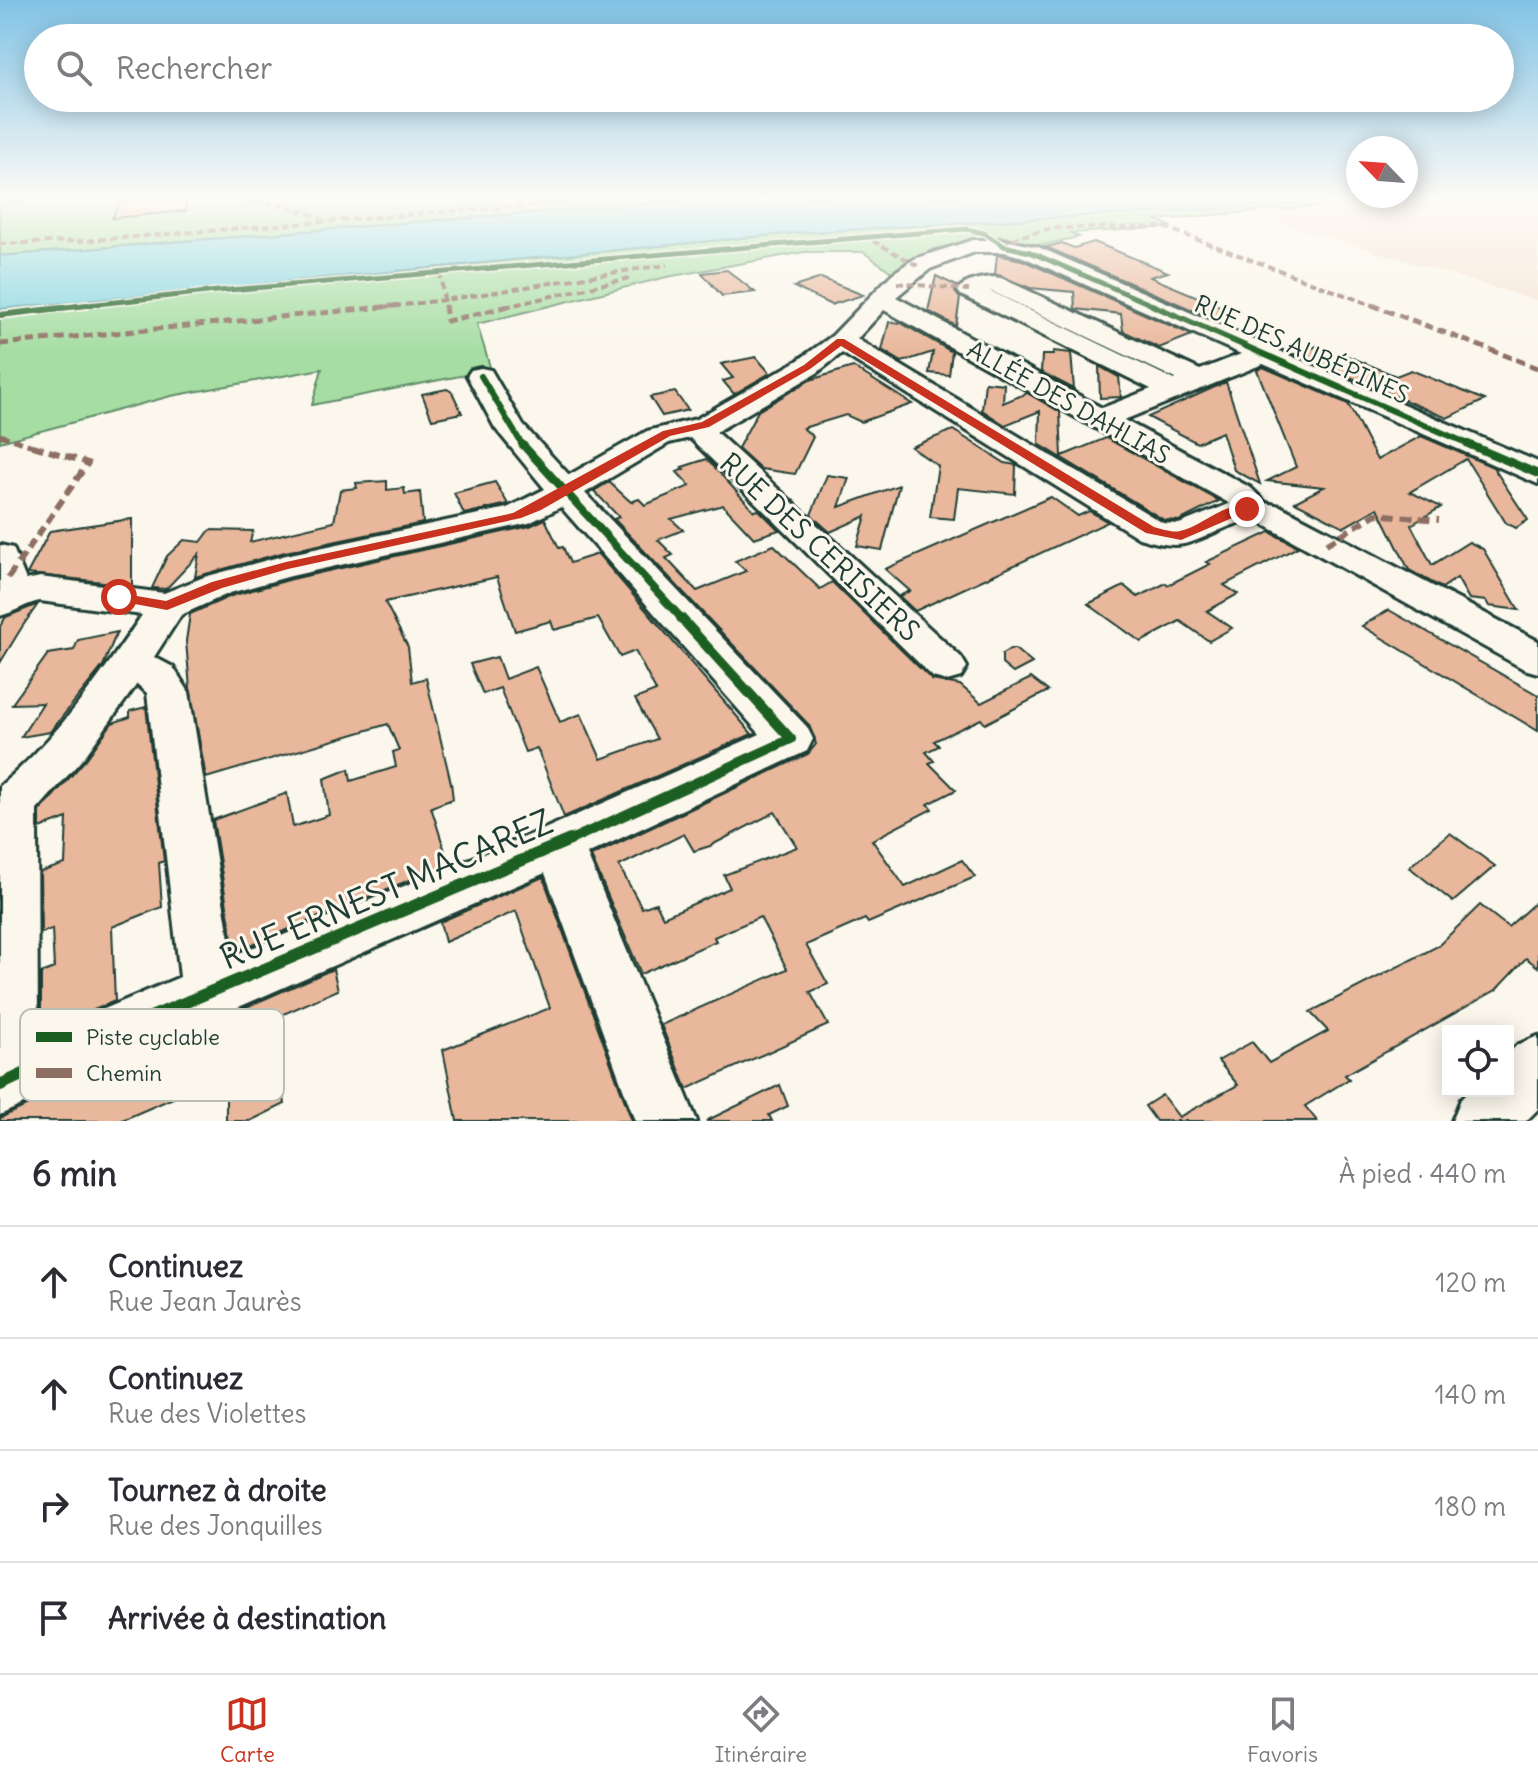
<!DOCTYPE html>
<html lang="fr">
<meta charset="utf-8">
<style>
body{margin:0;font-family:Delius,sans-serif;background:#f7f7f7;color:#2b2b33}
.controls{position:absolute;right:24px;bottom:24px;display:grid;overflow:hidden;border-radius:0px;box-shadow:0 4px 20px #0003}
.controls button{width:72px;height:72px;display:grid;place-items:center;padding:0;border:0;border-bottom:2px solid #e1e1e2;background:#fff;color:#2b2b33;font:40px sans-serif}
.compass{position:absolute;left:1346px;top:136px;width:72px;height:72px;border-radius:50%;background:#fff;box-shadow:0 4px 20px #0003;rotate:295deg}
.stop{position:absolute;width:24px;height:24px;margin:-18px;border:6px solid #c8321e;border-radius:50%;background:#fff}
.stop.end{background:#c8321e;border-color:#fff;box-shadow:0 2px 8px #0008}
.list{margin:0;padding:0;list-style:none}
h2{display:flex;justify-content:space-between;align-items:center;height:104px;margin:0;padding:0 32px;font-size:34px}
h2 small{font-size:26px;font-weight:400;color:#7c7c81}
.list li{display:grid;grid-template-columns:52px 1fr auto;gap:24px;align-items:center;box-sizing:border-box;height:112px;padding:0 32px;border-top:2px solid #e1e1e2}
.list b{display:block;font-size:30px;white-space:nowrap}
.list p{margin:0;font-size:26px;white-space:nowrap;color:#7c7c81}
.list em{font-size:26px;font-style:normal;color:#7c7c81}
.icon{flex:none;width:44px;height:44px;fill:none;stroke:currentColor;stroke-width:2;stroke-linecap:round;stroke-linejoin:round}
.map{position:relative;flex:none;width:1538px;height:1121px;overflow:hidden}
.search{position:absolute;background:#fff;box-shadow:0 4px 20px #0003;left:24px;right:24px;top:24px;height:88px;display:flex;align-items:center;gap:20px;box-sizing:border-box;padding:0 28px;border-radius:44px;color:#7c7c81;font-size:30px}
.sheet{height:552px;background:#fff}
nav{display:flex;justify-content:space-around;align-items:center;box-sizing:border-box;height:112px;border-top:2px solid #e1e1e2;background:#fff;font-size:22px;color:#7c7c81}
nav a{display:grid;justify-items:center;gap:4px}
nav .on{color:#c8321e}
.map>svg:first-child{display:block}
.built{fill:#f6e4d4}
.green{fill:#a5dda2;stroke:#628d6b;stroke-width:2}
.water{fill:#85d6e1;stroke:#5c999c;stroke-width:2}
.building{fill:#e9b79b;stroke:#1f3d34;stroke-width:2;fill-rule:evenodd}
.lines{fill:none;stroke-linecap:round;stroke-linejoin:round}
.minor-casing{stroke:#1f3d34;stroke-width:6}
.minor{fill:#fbf7ec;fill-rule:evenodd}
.quiet-far2{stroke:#8d6e63;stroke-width:4;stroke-dasharray:7 4;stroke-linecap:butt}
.quiet-far1{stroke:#8d6e63;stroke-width:5;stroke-dasharray:9 5;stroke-linecap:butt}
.quiet{stroke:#8d6e63;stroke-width:6;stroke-dasharray:11 6;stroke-linecap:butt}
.cycleway-far4-casing{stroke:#fbf7ec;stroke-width:8}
.cycleway-far3-casing{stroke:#fbf7ec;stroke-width:10}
.cycleway-far2-casing{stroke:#fbf7ec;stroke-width:13}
.cycleway-far1-casing{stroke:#fbf7ec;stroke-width:15}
.cycleway-casing{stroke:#fbf7ec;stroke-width:17}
.cycleway-far4{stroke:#1b5e20;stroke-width:5}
.cycleway-far3{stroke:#1b5e20;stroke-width:6}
.cycleway-far2{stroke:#1b5e20;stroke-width:8}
.cycleway-far1{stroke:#1b5e20;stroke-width:10}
.cycleway{stroke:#1b5e20;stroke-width:12}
.route{fill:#c8321e}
.labels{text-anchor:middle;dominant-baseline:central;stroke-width:6;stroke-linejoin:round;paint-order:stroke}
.far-street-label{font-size:24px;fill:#1f3d34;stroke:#fbf7ec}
.street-label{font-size:28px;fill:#1f3d34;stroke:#fbf7ec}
.near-street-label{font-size:34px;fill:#1f3d34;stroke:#fbf7ec}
.key{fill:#fbf7ec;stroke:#b9bfb5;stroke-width:2}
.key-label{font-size:22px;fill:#1f3d34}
</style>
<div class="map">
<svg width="1538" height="1121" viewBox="0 0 1538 1121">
<rect width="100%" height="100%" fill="#fbf7ec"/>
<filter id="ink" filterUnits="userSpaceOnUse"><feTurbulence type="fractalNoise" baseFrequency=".0125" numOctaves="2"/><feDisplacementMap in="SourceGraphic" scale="16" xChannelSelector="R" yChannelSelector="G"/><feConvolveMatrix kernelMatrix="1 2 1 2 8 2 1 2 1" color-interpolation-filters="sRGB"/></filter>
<g filter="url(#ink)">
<path class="built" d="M1423,197H1538V301L1251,214Z"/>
<g class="green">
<path d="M52,197H725L0,256V203Z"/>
<path d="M1349,197H1423L1157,220L1172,227L1071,233L1079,237L1038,246L1001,236L968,242L934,249L893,273L863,252H804L667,277L477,324L491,370L312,405L322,369L171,396L0,442V309L795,233L1271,205Z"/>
</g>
<path class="water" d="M725,197H1349L1271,205L795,233L0,309V256Z"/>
<g class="building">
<path d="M123,197H186V211L112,218Z"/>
<path d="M1094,242L1168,272L1150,277L1236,313L1216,320L1046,247L1062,243L1074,248Z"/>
<path d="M997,255L1022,260L1192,335L1159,348L1123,331L1121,314L1075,309L1074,292L1030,288L995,274Z"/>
<path d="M727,270L755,292L722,296L702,273Z"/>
<path d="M936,276L957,286L955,292L960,298L956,326L928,311Z"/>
<path d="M821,278L863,295L831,305L794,287Z"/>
<path d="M889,322L901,323L952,352L949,375L929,373L933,352L902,362L882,350Z"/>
<path d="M1317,346L1325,361L1343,354L1396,376L1411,370L1485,400L1447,418L1295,354Z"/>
<path d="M1053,351L1071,353L1074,389L1041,372L1042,355H1053Z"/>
<path d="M756,357L770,373L734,394L723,381L733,378L721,364Z"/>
<path d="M1099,366L1119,377L1121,397L1100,398Z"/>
<path d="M853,367L912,404L861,422L846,415L803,428L813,437L795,474L761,469L738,448L758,411L810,380Z"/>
<path d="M1263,367L1348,404L1377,460L1421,436L1493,467L1528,520L1516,528L1506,523L1466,459L1410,492L1441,507L1411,525L1432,565L1469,542L1483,549L1519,610L1489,606L1486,601L1469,599L1457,578L1442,588L1409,570L1378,508L1344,527L1295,502L1324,487L1267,481L1296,467L1257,370Z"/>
<path d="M985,382L1004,384L1003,403L1027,393L1060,412L1062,456L1106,438L1219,501L1179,521L1164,520L1039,444L1040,411L1005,425L982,410Z"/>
<path d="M1226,382L1260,484L1234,470L1222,432L1197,443L1148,417Z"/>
<path d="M447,389L452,392L462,413L432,419L422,394Z"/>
<path d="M675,392L688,410L662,416L650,397Z"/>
<path d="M953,430L1005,463L1016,465L1015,494L958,488L954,519L930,517L938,466L911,447Z"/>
<path d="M707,459L754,511L759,510L779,530L754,538L723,505L671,519L683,530L658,540L673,555L666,558L697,591L746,571L735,561L774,545L820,589L832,582L932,680L960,685L981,703L1031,678L1048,691L985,724L981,719L934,741L939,746L926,752L934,761L929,763L956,790L928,804L932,809L872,840L905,887L962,860L975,877L868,923L865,919L806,945L828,984L810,992L828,1025L687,1089L661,1025L787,969L760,917L714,937L716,941L641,974L591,856L808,754L816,744L809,725L614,519L619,517L594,491L609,482L631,502L639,499L645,505L690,486L677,472L684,469L682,467ZM775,812L797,847L724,875L730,888L663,917L656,903L642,908L619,866L684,834L694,851L710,846Z"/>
<path d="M827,475L849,478L839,507L899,485L882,550L857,546L866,516L830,532L811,515Z"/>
<path d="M387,481V490L404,488L405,494L420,492L423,523L285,552L195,577L199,554L166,589L152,588L167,556L184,540L201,542L210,530L253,531L250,542L334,522L340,490L357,488L356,483Z"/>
<path d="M495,482L508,504L464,514L454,493Z"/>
<path d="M1051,497L1078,516L1089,511L1108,522L915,611L899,596L910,591L885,569Z"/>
<path d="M132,519V585L27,574L50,531Z"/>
<path d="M545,519L559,548L563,547L570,563L598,554L752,734L564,817L537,748L525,752L500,688L483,694L470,664L497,657L505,679L536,667L560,722L581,714L601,759L657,739L635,699L656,691L635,651L620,657L598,618L554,630L551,621L515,631L497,577L385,602L408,647L412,682L426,678L451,783L453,799L431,807L449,864L238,950L234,949L213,820L287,793L293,827L329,815L324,779L349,769L351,781L396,767L393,752L399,750L388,724L206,778L190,688L186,641L190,614L231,596L292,579L530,526Z"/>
<path d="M1270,532L1298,547L1224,585L1238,594L1207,611L1232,628L1209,641L1180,621L1141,642L1088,604L1124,586L1138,597L1166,583L1168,585L1210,564L1206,562Z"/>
<path d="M38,604L22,627L0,663V626L6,617Z"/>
<path d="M1389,610L1538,695V731L1362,626Z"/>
<path d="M117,632L103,666L50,732L21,737L43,703L12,704L48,654L74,650L78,640Z"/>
<path d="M1010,649H1015L1032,663L1013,673L1002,664V654Z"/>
<path d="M146,707L164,861L159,863L162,907L112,927L115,1001L41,1032V973L54,968L52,929L41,933L40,872L65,864L67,818L40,828V811L87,758L112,723L130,717V711Z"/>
<path d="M1450,833L1495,866L1453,902L1409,867Z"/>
<path d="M543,877L632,1121H457L443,1050L550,1008L516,911L445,942L440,922Z"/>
<path d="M1538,900V967L1526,958L1496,990L1345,1075L1349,1079L1305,1106L1317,1121H1156L1145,1106L1162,1095L1179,1117L1238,1085L1218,1061L1252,1042L1269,1063L1328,1031L1310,1012L1438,946L1480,905L1508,927Z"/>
<path d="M333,969L338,990L272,1019L285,1104L250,1121H226V1097L250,1086L244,1040L183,1068L180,1095L120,1121H0V1118L123,1061Z"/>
<path d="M780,1085L788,1106L769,1115L772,1121H706Z"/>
</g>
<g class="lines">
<defs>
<g id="minor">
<path d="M973,240H1004L1038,247L1538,462V484L1263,364L1124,420L1251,488L1266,503L1280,506L1538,641V673L1524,669L1259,522C1233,518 1209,539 1184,544C1168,547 1154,542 1139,538L842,353L817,373L716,432L961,657L967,667L961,677L947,681L933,677L690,438L669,443L585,493L807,727L813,739L807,751L587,854L697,1121H635L545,873L122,1058L0,1115V786C56,739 101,676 142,615L40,601C25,604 15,612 0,616V545L13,548L26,580L40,577L164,593L204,577L286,555L507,508L545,489L495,428L467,376L471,370L481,368L491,370L523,425L569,475L647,431L696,419L797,361L832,336L892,274L914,259ZM975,252H1004L1023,257L1241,354L1200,370L1001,278C989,275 965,280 957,290L961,295L1151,389L1102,408L896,297L930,269ZM990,291H991L1176,379L1175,380ZM884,310L1227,502L1229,504L1179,524L1163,523L857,339ZM561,507L760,734L542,830L232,956L189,692L173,667L154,657L181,615L230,593L291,576L529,523ZM137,684L147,693L180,977L38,1037L37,810L85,756Z"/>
<path d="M1538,1036V1109L1526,1121H1452L1461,1099L1469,1091H1508V1054L1517,1045Z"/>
</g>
</defs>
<use href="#minor" class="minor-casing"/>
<use href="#minor" class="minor"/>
<g class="quiet-far2">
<path d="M200,197L273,203L321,217"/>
<path d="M873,241L918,266"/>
<path d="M0,244L81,241L628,197"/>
<path d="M1003,246L1018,237L1052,228L1164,227L1377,307"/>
<path d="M440,272L445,307"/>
<path d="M897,283L969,290"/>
<path d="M383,307C479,298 572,277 667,265"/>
<path d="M505,307L629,278"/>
</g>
<g class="quiet-far1">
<path d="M445,305L447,321L513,305"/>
<path d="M1372,305L1538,368"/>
<path d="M0,344L404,305"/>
<path d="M0,435L33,446"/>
</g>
<g class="quiet">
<path d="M1326,544L1376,514L1439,520"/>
<path d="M8,578L88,463L27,444"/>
</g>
<defs>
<path id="cycleway-far4" d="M69,307L217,291L966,229L984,233L1004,246L1030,252L1157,307"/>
<g id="cycleway-far3">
<path d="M1152,305L1473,446"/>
<path d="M0,315L87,305"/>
<path d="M481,376L523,446"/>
</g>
<g id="cycleway-far2">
<path d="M522,444L683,620"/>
<path d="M1468,444L1538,474"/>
</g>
<path id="cycleway-far1" d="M566,842L791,739L681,618"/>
<path id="cycleway" d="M0,1085L101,1038L570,840"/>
</defs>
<use href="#cycleway-far4" class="cycleway-far4-casing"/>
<use href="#cycleway-far3" class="cycleway-far3-casing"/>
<use href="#cycleway-far2" class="cycleway-far2-casing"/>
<use href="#cycleway-far1" class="cycleway-far1-casing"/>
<use href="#cycleway" class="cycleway-casing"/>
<use href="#cycleway-far4" class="cycleway-far4"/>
<use href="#cycleway-far3" class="cycleway-far3"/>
<use href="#cycleway-far2" class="cycleway-far2"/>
<use href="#cycleway-far1" class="cycleway-far1"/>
<use href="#cycleway" class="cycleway"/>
</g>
</g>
<linearGradient id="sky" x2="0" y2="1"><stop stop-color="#80c2e5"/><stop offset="0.56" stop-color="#fdfbf6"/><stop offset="1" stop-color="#fdfbf6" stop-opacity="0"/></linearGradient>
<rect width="1538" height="354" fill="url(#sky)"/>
<path class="route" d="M837,339H844L1154,527C1162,529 1173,533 1180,531C1202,527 1232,495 1253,509L1181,540L1146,533L841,346L810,369L709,427L670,436L541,510L521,518L288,569L222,588L167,610L119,601L112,597L119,593L166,601L212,582L286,562L513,513L663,431L702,422L804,365Z"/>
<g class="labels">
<g class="far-street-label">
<text transform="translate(1302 349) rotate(24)">RUE DES AUBÉPINES</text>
<text transform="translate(1069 402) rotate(29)">ALLÉE DES DAHLIAS</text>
</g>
<g class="street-label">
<text transform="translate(820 547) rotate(43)">RUE DES CERISIERS</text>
</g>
<g class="near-street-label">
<text transform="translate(386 889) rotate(-23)">RUE ERNEST MACAREZ</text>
</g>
</g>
<rect x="20" y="1009" width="264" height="92" rx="12" class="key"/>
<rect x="36" y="1032" width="36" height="10" fill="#1b5e20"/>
<rect x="36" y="1068" width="36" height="10" fill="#8d6e63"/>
<g class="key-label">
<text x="86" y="1045">Piste cyclable</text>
<text x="86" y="1081">Chemin</text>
</g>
</svg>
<div class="controls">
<button><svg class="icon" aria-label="locate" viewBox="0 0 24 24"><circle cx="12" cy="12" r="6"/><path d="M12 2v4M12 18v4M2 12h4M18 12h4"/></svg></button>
</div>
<svg class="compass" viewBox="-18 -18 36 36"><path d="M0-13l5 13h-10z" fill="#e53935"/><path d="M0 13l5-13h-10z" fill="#7c7c81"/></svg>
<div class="stop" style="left:119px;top:597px"></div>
<div class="stop end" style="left:1247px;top:509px"></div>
<div class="search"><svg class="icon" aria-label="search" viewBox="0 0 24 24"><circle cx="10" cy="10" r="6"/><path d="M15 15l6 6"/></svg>Rechercher</div>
</div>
<section class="sheet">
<h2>6 min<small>À pied · 440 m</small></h2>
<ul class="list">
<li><svg class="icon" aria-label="ahead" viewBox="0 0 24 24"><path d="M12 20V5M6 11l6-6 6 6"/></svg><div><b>Continuez</b><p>Rue Jean Jaurès</p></div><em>120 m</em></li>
<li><svg class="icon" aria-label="ahead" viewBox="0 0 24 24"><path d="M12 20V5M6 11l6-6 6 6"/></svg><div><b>Continuez</b><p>Rue des Violettes</p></div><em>140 m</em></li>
<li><svg class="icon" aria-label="right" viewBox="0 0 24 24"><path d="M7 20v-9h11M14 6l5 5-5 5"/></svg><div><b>Tournez à droite</b><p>Rue des Jonquilles</p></div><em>180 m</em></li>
<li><svg class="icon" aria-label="arrive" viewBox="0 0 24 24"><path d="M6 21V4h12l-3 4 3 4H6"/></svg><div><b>Arrivée à destination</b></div></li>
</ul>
</section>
<nav>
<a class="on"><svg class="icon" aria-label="map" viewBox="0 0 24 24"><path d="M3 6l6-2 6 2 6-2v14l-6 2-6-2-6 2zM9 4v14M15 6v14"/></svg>Carte</a>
<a><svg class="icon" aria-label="directions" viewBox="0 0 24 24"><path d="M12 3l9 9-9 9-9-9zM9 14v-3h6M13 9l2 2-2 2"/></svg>Itinéraire</a>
<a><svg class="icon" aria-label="saved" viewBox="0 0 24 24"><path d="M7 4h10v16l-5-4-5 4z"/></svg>Favoris</a>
</nav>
